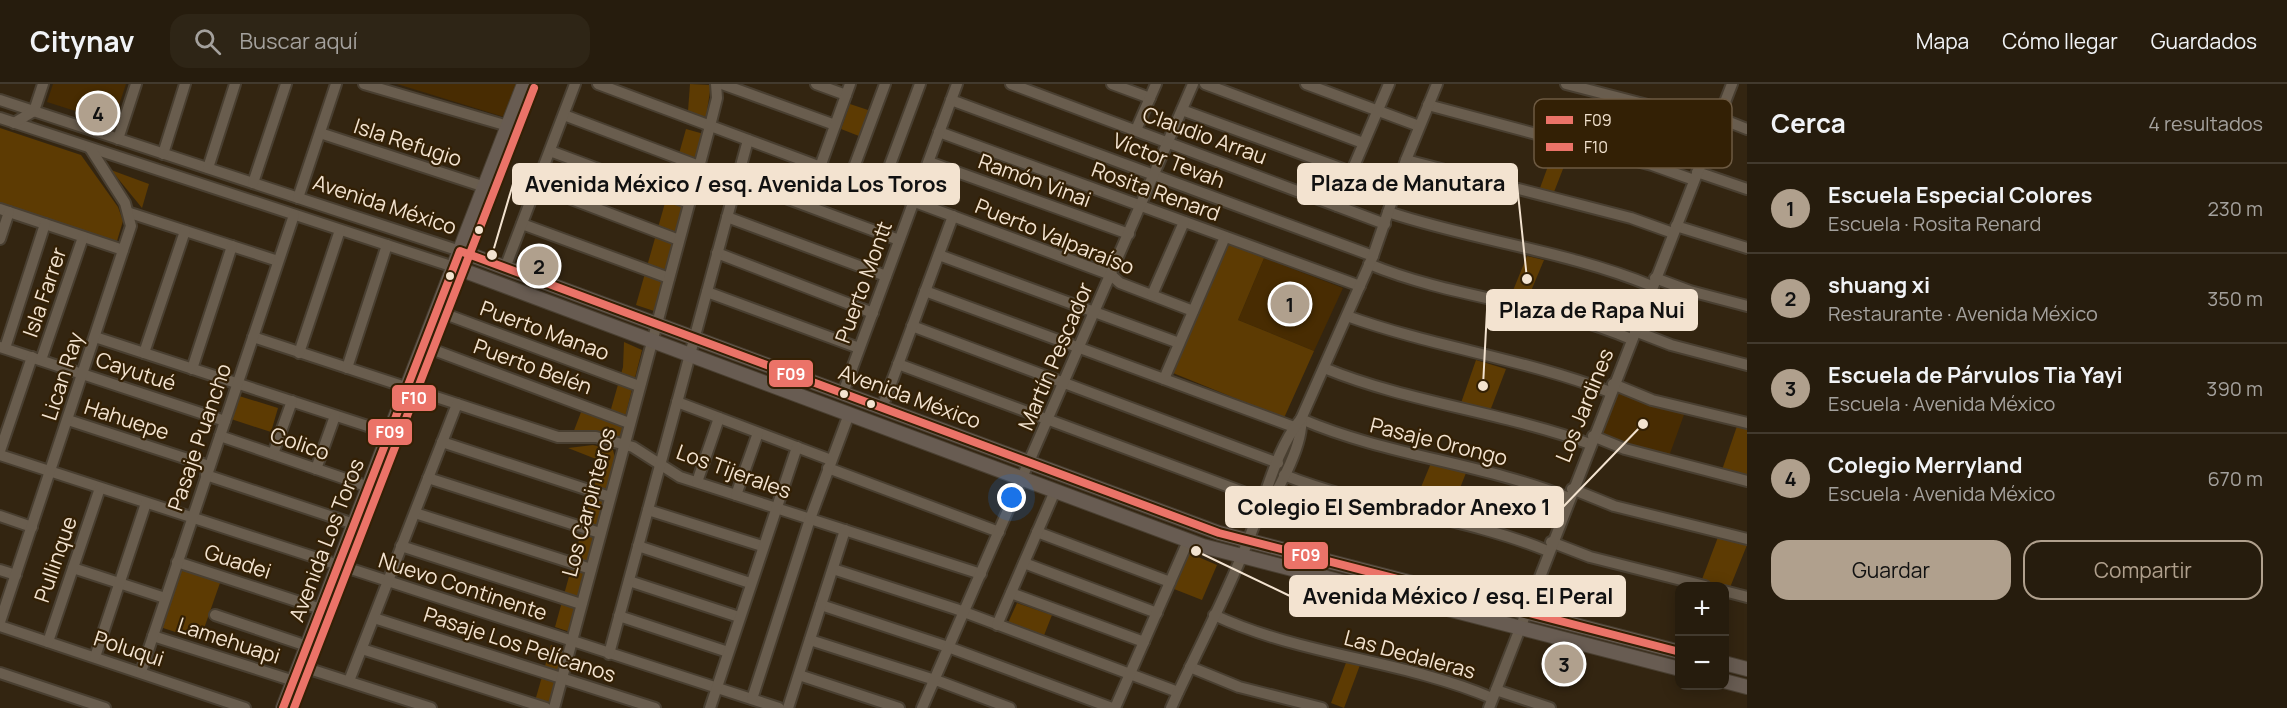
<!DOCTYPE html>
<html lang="es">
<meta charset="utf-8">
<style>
body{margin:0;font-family:Manrope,sans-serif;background:#2e2516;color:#f1f3f6}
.controls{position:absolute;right:18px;bottom:18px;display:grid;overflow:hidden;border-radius:12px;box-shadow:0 3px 15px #0003}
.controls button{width:54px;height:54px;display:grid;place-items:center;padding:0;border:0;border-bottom:2px solid #423a2e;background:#261c0d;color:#f1f3f6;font:30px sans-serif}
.you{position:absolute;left:1012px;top:414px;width:21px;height:21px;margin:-15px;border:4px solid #fff;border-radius:50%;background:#1a73e8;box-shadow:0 0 0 9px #1a73e833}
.badge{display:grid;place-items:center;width:39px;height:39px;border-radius:50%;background:#b0a08d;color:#111;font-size:20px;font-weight:700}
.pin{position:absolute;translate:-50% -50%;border:3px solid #fff;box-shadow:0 2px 6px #0006}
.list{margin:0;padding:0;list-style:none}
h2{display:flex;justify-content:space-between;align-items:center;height:78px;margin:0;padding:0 24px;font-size:26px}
h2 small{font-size:20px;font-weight:400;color:#a4a19d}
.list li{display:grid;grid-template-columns:39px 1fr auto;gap:18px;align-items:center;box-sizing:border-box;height:90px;padding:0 24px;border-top:2px solid #423a2e}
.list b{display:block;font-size:22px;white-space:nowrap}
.list p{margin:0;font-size:20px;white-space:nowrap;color:#a4a19d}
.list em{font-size:20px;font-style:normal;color:#a4a19d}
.actions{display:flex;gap:12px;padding:18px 24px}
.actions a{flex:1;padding:14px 0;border:2px solid #b0a08d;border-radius:18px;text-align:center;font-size:21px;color:#b0a08d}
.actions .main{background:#b0a08d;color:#111}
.icon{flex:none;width:33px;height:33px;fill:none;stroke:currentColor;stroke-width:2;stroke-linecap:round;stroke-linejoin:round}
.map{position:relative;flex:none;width:1747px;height:624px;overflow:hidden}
header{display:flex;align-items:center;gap:36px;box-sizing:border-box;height:84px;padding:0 30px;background:#261c0d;border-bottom:2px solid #423a2e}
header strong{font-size:28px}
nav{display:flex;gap:33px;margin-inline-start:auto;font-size:21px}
.search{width:420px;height:54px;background:#2e2516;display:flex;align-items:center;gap:15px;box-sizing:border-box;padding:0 21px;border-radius:18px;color:#a4a19d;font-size:22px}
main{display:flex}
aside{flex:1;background:#261c0d}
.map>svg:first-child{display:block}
.built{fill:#482c02}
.green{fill:#5d3b03}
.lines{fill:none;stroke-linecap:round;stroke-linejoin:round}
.minor-casing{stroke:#493f31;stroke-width:14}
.major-casing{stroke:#493f31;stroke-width:16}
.minor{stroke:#695d4e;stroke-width:10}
.major{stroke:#685c52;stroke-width:14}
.bus-1-casing{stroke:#332005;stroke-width:12}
.bus-2-casing{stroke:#332005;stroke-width:12}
.bus-1{stroke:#eb7368;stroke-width:8}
.bus-2{stroke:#eb7368;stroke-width:8}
.bus-dot{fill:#f3e3d0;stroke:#332005;stroke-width:2}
.labels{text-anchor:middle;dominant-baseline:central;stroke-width:4.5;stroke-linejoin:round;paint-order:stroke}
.street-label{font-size:21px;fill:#f3e3d0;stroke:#332005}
.key{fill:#332005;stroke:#6d5a42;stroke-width:1.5}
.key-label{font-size:16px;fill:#f3e3d0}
.leader{fill:none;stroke:#f3e3d0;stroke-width:2}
.callout-dot{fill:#f3e3d0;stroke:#332005;stroke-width:2}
.callout{fill:#f3e3d0;stroke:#f3e3d0;stroke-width:2}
.callout-label{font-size:22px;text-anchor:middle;font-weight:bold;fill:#111}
.line-badge{stroke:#332005;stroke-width:2}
.badge-label{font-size:16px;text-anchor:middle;font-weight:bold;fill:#fff}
</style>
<header>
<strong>Citynav</strong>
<div class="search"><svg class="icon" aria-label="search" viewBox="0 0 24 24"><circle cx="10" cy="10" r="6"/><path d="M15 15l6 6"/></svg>Buscar aquí</div>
<nav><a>Mapa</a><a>Cómo llegar</a><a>Guardados</a></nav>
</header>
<main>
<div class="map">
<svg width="1747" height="624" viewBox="0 0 1747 624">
<rect width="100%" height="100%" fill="#332511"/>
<g class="built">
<path d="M53,0H126L113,39L47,18Z"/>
<path d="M397,0H516L504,33Z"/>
<path d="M1264,174L1343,204L1314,267L1238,236Z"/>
<path d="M1617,308L1640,317L1685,328L1668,375L1600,352Z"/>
</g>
<g class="green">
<path d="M690,0L711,1L706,33L688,27Z"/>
<path d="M850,20L874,28L864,54L841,45Z"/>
<path d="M0,44L81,71L118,123L123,137L117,157L0,119Z"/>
<path d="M686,45L704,50L654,227L636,221Z"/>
<path d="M1555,63L1570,67L1554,108L1540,104Z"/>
<path d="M111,86L149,100L142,124Z"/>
<path d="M1227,159L1264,174L1238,236L1314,267L1284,334L1173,289Z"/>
<path d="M1527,172L1544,176L1526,219L1510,214Z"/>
<path d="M624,258L642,266L620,353L573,349L583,323L609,332L623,283Z"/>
<path d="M1476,276L1506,285L1490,327L1461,319Z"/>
<path d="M239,312L278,324L271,348L231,335Z"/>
<path d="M1737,342L1747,344V393L1722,386Z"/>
<path d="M593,361L613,366L616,378L570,548L555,543L601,377L568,364Z"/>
<path d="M1431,379L1466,389L1448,434L1412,425Z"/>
<path d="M1718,453L1747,461L1729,506L1701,498Z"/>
<path d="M1189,469L1217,481L1202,516L1174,505Z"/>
<path d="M181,483L221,496L200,556L160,543Z"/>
<path d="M1017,519L1052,531L1043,554L1007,541Z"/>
<path d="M551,561L566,566L550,624H533Z"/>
<path d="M1347,576L1360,581L1344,624L1331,619Z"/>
</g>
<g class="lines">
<defs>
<g id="minor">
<path d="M364,0L508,42"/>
<path d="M598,0L1111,191L1120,199L1193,227"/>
<path d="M722,0L835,41"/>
<path d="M816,0L846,11"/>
<path d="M1011,0L1385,140"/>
<path d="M1112,0L1150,14"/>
<path d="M1205,0L1363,59"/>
<path d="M1306,0L1419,42"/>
<path d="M1566,0L1690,32L1716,41"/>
<path d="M0,16L460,167"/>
<path d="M951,16L1373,172"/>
<path d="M1428,21L1652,81L1694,96"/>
<path d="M1182,26L1351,88"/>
<path d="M564,31L699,82"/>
<path d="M0,34L454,183"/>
<path d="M1719,34L1747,45"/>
<path d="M14,39L34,27L43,0"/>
<path d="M1136,46L1156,0"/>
<path d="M939,48L1360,202"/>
<path d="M320,49L485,103"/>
<path d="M118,55L136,0"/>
<path d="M550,67L689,119"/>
<path d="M163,70L185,0"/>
<path d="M1406,76L1631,134L1673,149"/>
<path d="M929,78L1129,150"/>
<path d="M820,83L850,0"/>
<path d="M208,84L235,0"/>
<path d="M1697,88L1747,105"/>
<path d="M850,94L885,0"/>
<path d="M737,96L899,156"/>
<path d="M253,99L286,0"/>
<path d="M537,102L679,156"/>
<path d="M881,105L920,0"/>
<path d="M298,114L336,0"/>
<path d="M1337,122L1389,0"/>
<path d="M0,125L123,166"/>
<path d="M1388,128C1475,157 1568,167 1652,202"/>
<path d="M130,129L278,177"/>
<path d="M727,133L886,192"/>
<path d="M522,140L669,194"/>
<path d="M1676,142L1747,164"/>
<path d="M0,155L9,128"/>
<path d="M717,169L873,229"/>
<path d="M939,171L1179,259"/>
<path d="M1369,180C1453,215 1548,219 1631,255"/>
<path d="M505,184L575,0"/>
<path d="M1655,194L1690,207L1747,222"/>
<path d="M925,207L1294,343"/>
<path d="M707,208L859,264"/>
<path d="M1152,211L1184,138"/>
<path d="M437,227L639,302"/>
<path d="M1347,232C1433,263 1525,275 1610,308"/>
<path d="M912,242L1278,379"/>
<path d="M1635,247L1671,261L1747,281"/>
<path d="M95,253L389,349"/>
<path d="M253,253L558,353H596L633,363L680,393L981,490"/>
<path d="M423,262L629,339"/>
<path d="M0,263L225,337"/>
<path d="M5,264L45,140"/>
<path d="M144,269L185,147"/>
<path d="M299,269L340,146"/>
<path d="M41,276L83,153"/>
<path d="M898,280L1262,415"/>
<path d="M347,284L387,161"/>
<path d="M1324,284C1409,319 1503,328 1590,360"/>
<path d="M192,285L232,162"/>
<path d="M1164,295L1225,153"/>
<path d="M1613,300L1652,316L1747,339"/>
<path d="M843,309L957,0"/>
<path d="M677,318L831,376"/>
<path d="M882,324L953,132"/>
<path d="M1301,335C1387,372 1482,379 1569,414"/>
<path d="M68,336L209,382"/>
<path d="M220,352L369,403"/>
<path d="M1593,352L1625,365L1747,397"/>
<path d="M442,358L610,413"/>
<path d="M0,367L32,273"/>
<path d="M273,370L292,317"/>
<path d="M0,371L779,624"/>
<path d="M828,384L999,448"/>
<path d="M316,385L335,332"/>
<path d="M206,391L354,440"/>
<path d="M1284,391C1369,425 1463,432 1548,467"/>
<path d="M428,394L600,449"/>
<path d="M697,398L719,334"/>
<path d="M1572,405L1614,422L1747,455"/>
<path d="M736,411L758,349"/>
<path d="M648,426L762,462"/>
<path d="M415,429L591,485"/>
<path d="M0,432L32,443"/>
<path d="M1259,436C1274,414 1304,362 1301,335"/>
<path d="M1037,448L1170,498"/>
<path d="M1551,458L1590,473L1705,502"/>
<path d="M401,462L581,520"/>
<path d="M638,462L750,499"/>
<path d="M177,478L321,525"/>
<path d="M1024,479L1157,529"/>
<path d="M73,484L165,514"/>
<path d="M833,485L956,525L1178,608"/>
<path d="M0,486L16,491"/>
<path d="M629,497L739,533"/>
<path d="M1724,507L1747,513"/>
<path d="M1011,509L1144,558"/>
<path d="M821,521L948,563L1112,624"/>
<path d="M215,531L307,562"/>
<path d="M1214,531C1302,572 1403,576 1492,614"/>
<path d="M619,532L728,568"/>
<path d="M374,534L655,624"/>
<path d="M0,538L131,142L125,119L90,64"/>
<path d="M997,541L1055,407"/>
<path d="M0,542L245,624"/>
<path d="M153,552L294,597"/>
<path d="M810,556L941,598L1010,624"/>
<path d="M48,558L100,404"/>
<path d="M362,565L546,624"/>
<path d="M609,570L748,56"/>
<path d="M95,573L146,419"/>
<path d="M300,582L431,624"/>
<path d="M1190,583L1239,603L1322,624"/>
<path d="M141,588L294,131"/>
<path d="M0,589L105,624"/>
<path d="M799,591L899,624"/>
<path d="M349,597L457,320"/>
<path d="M1496,606L1550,624"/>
<path d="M752,615L810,435L849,330"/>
<path d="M554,624L710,42L717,14L716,0"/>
<path d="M710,624L797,363"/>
<path d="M788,624L845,446"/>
<path d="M922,624L1193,0"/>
<path d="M1115,624L1188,457"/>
<path d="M1171,624C1198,564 1230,506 1253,444C1266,411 1277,363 1301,335L1373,172L1406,76L1437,0"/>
<path d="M1489,624L1732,0"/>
</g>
<g id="major">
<path d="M460,167L1219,449L1680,568"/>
<path d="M454,183L1203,462L1680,585"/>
<path d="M1724,579L1747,585"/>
<path d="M1724,597L1747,603"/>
<path d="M283,624L524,0"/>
</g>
</defs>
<use href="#minor" class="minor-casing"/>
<use href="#major" class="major-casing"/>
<use href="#minor" class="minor"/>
<use href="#major" class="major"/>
<defs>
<path id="bus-1" d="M283,624L460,167L1219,449L1680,568"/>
<path id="bus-2" d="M294,624L534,4"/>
</defs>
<use href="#bus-1" class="bus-1-casing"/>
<use href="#bus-2" class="bus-2-casing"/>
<use href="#bus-1" class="bus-1"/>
<use href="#bus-2" class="bus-2"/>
</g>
<g class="bus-dot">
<circle cx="479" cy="146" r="5"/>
<circle cx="450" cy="192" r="5"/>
<circle cx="844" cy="310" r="5"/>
<circle cx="871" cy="320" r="5"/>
</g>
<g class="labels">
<g class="street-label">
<text transform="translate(1205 51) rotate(20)">Claudio Arrau</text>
<text transform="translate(408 58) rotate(18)">Isla Refugio</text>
<text transform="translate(1169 76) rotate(21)">Víctor Tevah</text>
<text transform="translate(1035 96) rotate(20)">Ramón Vinai</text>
<text transform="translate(1156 107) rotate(20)">Rosita Renard</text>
<text transform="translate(385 120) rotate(18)">Avenida México</text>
<text transform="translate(1055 152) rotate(22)">Puerto Valparaíso</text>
<text transform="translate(863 198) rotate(-70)">Puerto Montt</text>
<text transform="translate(44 208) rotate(-71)">Isla Farrer</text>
<text transform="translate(545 246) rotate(20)">Puerto Manao</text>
<text transform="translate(1055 272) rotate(-67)">Martín Pescador</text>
<text transform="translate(533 282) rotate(20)">Puerto Belén</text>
<text transform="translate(136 287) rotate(18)">Cayutué</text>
<text transform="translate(62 292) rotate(-72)">Lican Ray</text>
<text transform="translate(910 312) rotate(20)">Avenida México</text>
<text transform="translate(1584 321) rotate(-68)">Los Jardines</text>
<text transform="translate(127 335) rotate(18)">Hahuepe</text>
<text transform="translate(199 353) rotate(-71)">Pasaje Puancho</text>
<text transform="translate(1439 357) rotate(14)">Pasaje Orongo</text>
<text transform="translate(300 359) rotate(19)">Colico</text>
<text transform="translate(734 387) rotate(20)">Los Tijerales</text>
<text transform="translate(588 418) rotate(-75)">Los Carpinteros</text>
<text transform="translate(326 456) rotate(-69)">Avenida Los Toros</text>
<text transform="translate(55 475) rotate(-71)">Pullinque</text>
<text transform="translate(238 477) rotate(18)">Guadei</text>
<text transform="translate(463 502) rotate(18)">Nuevo Continente</text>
<text transform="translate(229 556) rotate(18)">Lamehuapi</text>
<text transform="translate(520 560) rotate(18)">Pasaje Los Pelícanos</text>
<text transform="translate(129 564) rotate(18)">Poluqui</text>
<text transform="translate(1410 570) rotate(15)">Las Dedaleras</text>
</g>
</g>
<rect x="1534" y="15" width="198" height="69" rx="9" class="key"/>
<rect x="1546" y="32" width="27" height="8" fill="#eb7368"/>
<rect x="1546" y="59" width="27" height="8" fill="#eb7368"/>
<g class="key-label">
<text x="1584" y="42">F09</text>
<text x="1584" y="69">F10</text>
</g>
<path class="leader" d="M1527 195L1517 100M492 171L513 100M1483 302L1487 226M1643 340L1563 423M1196 467L1290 512"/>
<g class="callout-dot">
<circle cx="1527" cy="195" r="6"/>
<circle cx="492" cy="171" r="6"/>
<circle cx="1483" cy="302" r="6"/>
<circle cx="1643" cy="340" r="6"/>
<circle cx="1196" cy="467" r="6"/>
</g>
<g class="callout">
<rect x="1298" y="80" width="219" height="40" rx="6"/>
<rect x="513" y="80" width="446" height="40" rx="6"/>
<rect x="1487" y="206" width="210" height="40" rx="6"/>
<rect x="1226" y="403" width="337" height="40" rx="6"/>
<rect x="1290" y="492" width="335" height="40" rx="6"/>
</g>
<g class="callout-label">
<text x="1408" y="107">Plaza de Manutara</text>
<text x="736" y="108">Avenida México / esq. Avenida Los Toros</text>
<text x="1592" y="234">Plaza de Rapa Nui</text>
<text x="1394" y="431">Colegio El Sembrador Anexo 1</text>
<text x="1458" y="520">Avenida México / esq. El Peral</text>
</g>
<g class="line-badge">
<rect x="768" y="275" width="46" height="29" rx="6" fill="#eb7368"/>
<rect x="391" y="300" width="46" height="28" rx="6" fill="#eb7368"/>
<rect x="367" y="334" width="46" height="28" rx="6" fill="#eb7368"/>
<rect x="1283" y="457" width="46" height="29" rx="6" fill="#eb7368"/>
</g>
<g class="badge-label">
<text x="791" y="296">F09</text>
<text x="414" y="320">F10</text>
<text x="390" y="354">F09</text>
<text x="1306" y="477">F09</text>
</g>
</svg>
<div class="controls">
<button>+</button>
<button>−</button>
</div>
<div class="you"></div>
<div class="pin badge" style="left:1290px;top:220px">1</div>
<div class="pin badge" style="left:539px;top:182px">2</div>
<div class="pin badge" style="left:1564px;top:580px">3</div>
<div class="pin badge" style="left:98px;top:29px">4</div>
</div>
<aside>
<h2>Cerca<small>4 resultados</small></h2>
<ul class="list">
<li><span class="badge">1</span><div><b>Escuela Especial Colores</b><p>Escuela · Rosita Renard</p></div><em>230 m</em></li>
<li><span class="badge">2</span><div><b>shuang xi</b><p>Restaurante · Avenida México</p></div><em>350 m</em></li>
<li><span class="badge">3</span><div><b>Escuela de Párvulos Tia Yayi</b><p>Escuela · Avenida México</p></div><em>390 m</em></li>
<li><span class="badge">4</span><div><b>Colegio Merryland</b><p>Escuela · Avenida México</p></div><em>670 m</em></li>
</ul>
<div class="actions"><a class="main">Guardar</a><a>Compartir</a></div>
</aside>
</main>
